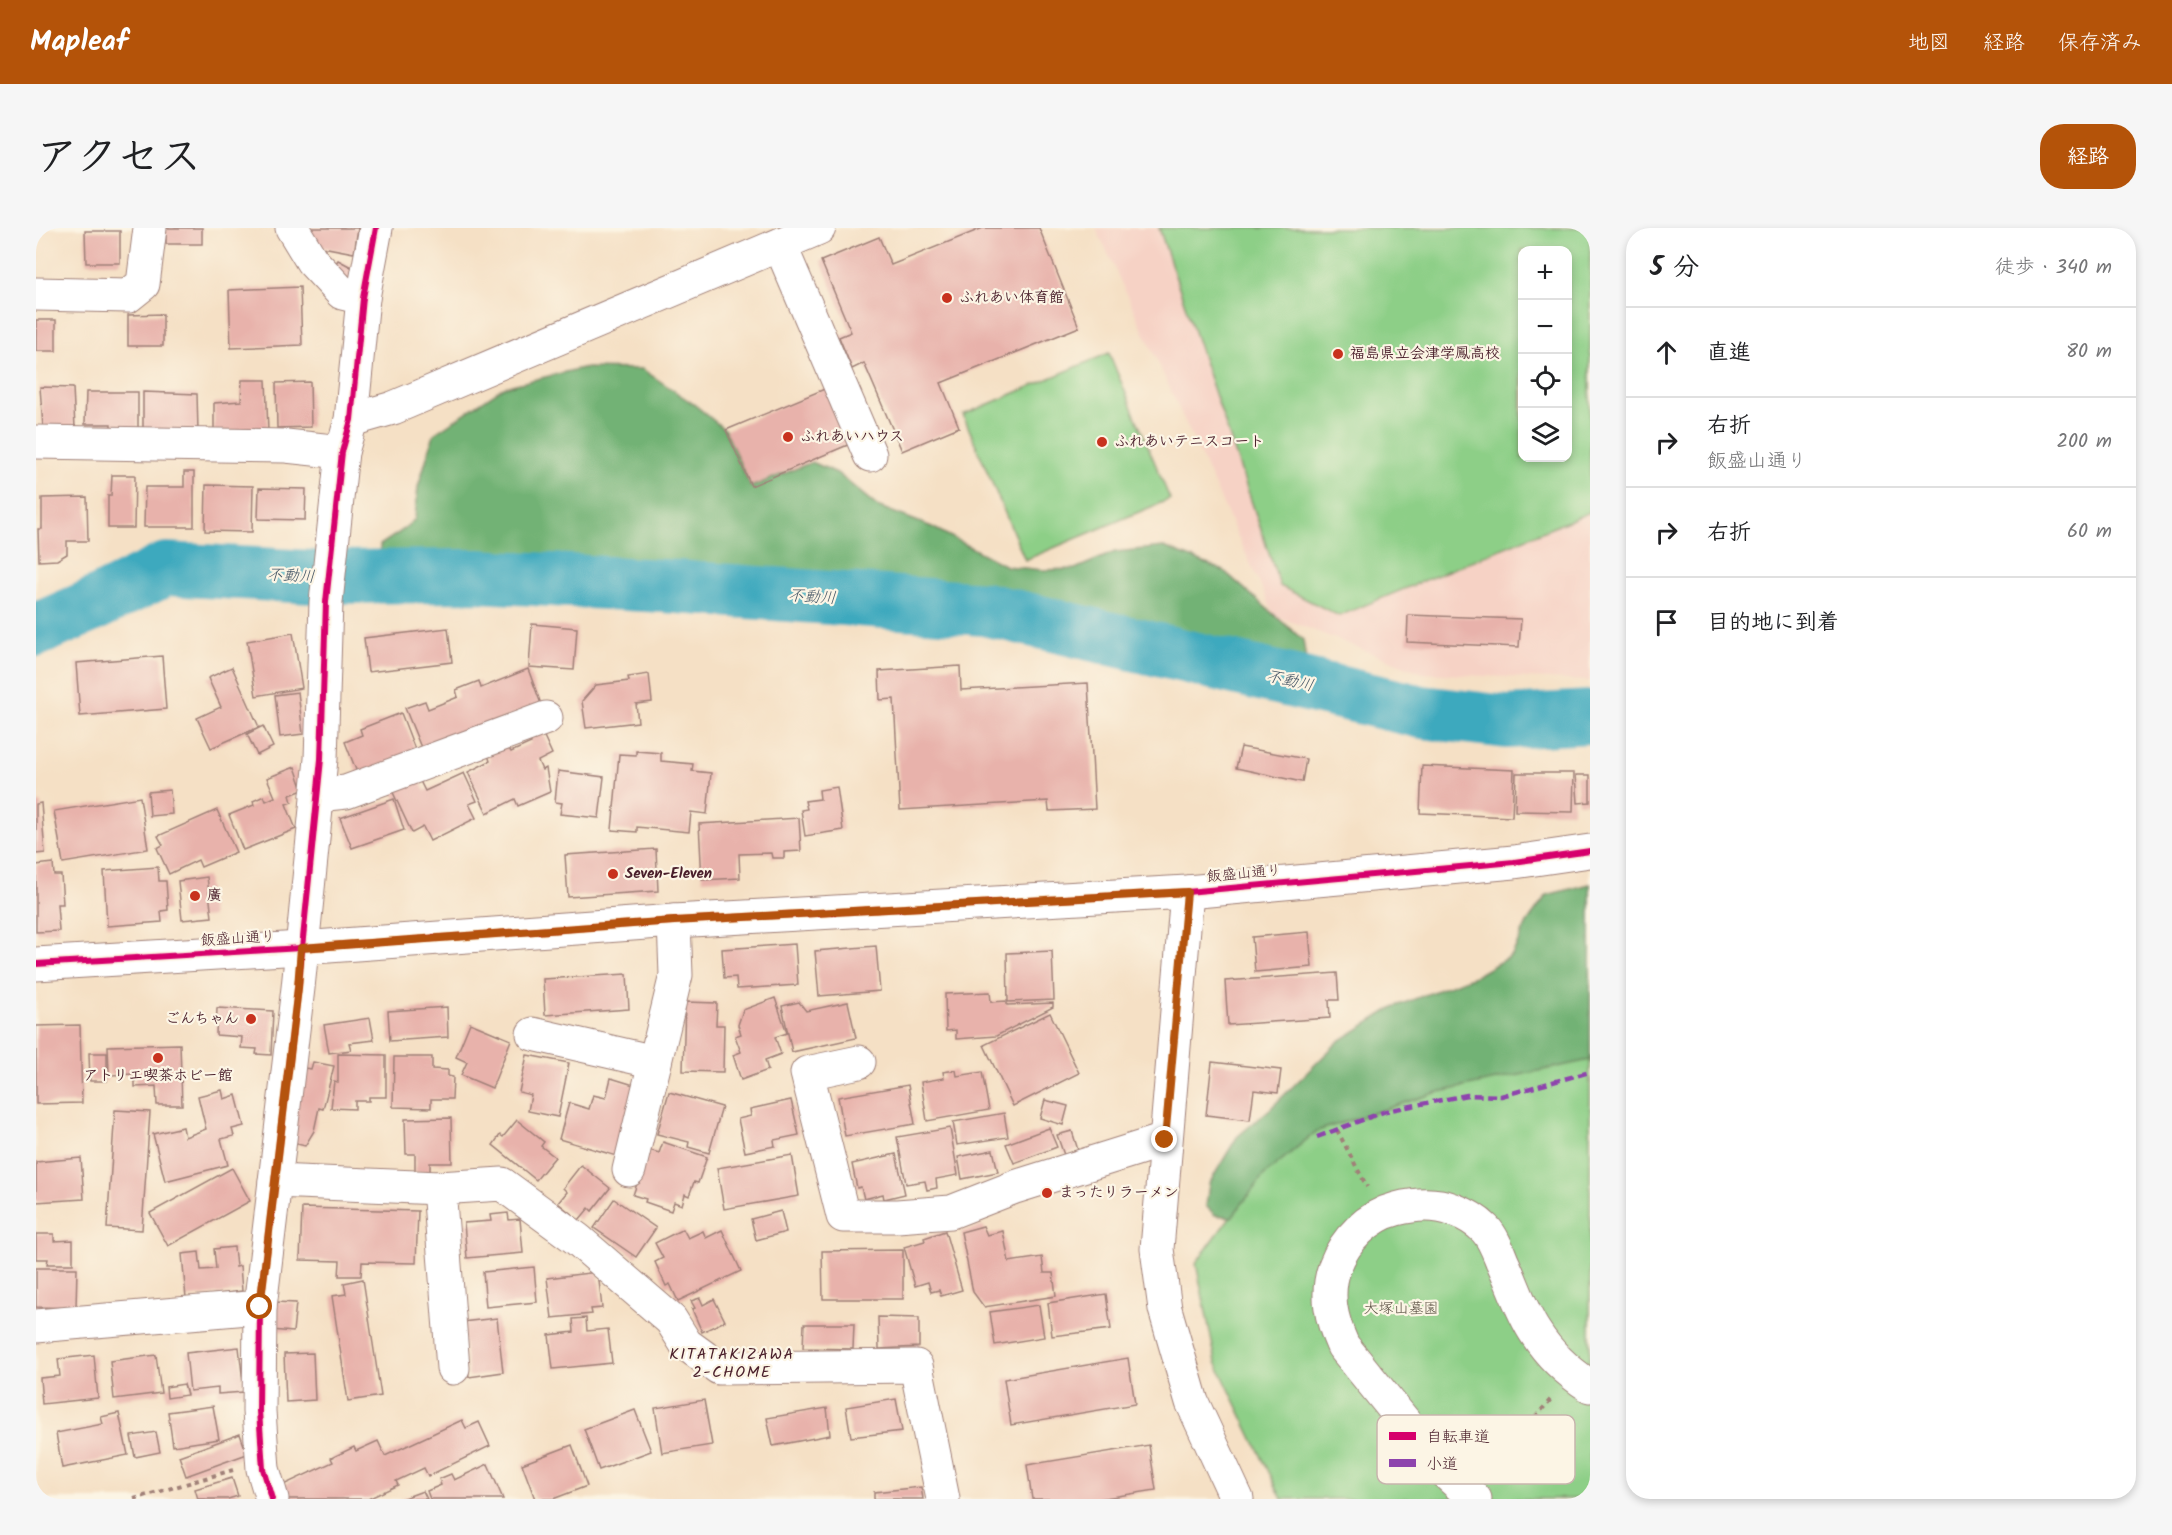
<!DOCTYPE html>
<html lang="ja">
<meta charset="utf-8">
<style>
body{margin:0;font-family:Kalam,"Klee One",sans-serif;background:#f6f6f6;color:#202124}
.controls{position:absolute;right:18px;top:18px;display:grid;overflow:hidden;border-radius:12px;box-shadow:0 3px 9px #0003}
.controls button{width:54px;height:54px;display:grid;place-items:center;padding:0;border:0;border-bottom:2px solid #e0e0e0;background:#fff;color:#202124;font:30px sans-serif}
.stop{position:absolute;width:18px;height:18px;margin:-14px;border:4px solid #b45309;border-radius:50%;background:#fff}
.stop.end{background:#b45309;border-color:#fff;box-shadow:0 2px 6px #0008}
.list{margin:0;padding:0;list-style:none}
h2{display:flex;justify-content:space-between;align-items:center;height:78px;margin:0;padding:0 24px;font-size:26px}
h2 small{font-size:20px;font-weight:400;color:#757577}
.list li{display:grid;grid-template-columns:39px 1fr auto;gap:18px;align-items:center;box-sizing:border-box;height:90px;padding:0 24px;border-top:2px solid #e0e0e0}
.list b{display:block;font-size:22px;white-space:nowrap}
.list p{margin:0;font-size:20px;white-space:nowrap;color:#757577}
.list em{font-size:20px;font-style:normal;color:#757577}
.icon{flex:none;width:33px;height:33px;fill:none;stroke:currentColor;stroke-width:2;stroke-linecap:round;stroke-linejoin:round}
.map{position:relative;flex:none;width:1554px;height:1271px;overflow:hidden;border-radius:24px}
header{display:flex;align-items:center;gap:36px;box-sizing:border-box;height:84px;padding:0 30px;background:#b45309;color:#fff}
header strong{font-size:28px}
nav{display:flex;gap:33px;margin-inline-start:auto;font-size:21px}
.intro{display:flex;align-items:center;justify-content:space-between;box-sizing:border-box;height:144px;padding:0 36px}
h1{margin:0;font-size:42px}
.button{padding:15px 27px;border-radius:24px;background:#b45309;color:#fff;font-size:21px;font-weight:700}
main{display:flex;gap:36px;padding:0 36px}
aside{flex:1;background:#fff;border-radius:24px;box-shadow:0 3px 9px #0003}
.map>svg:first-child{display:block}
.built{fill:#f6d2c5;fill-rule:evenodd}
.green{fill:#8dcf87;stroke:#6c7759;stroke-width:1.5;fill-rule:evenodd}
.forest{fill:#72b274;stroke:#5e6850;stroke-width:1.5}
.lines{fill:none;stroke-linecap:round;stroke-linejoin:round}
.river{stroke:#3ea9be;stroke-width:54}
.building{fill:#e8b2ab}
.minor-casing{stroke:#a08078;stroke-width:35}
.path{stroke:#a08078;stroke-width:4;stroke-dasharray:4.5 4.5;stroke-linecap:butt}
.minor{stroke:#fff;stroke-width:33}
.quiet{stroke:#8e44ad;stroke-width:4.5;stroke-dasharray:9 4.5;stroke-linecap:butt}
.cycleway-casing{stroke:#fcf5e5;stroke-width:10}
.cycleway{stroke:#d6006c;stroke-width:6}
.route{stroke:#b45309;stroke-width:8}
.poi-dot{fill:#c8321e;stroke:#fcf5e5;stroke-width:2}
.labels{text-anchor:middle;dominant-baseline:central;stroke-width:4.5;stroke-linejoin:round;paint-order:stroke}
.poi-label{font-size:15px;font-weight:bold;fill:#4a1f2b;stroke:#fcf5e5;text-anchor:start}
.street-label{font-size:15px;fill:#4a1f2b;stroke:#fcf5e5}
.park-label{font-size:15px;fill:#5e5447;stroke:#fcf5e5}
.water-label{font-size:16px;font-style:italic;fill:#455666;stroke:#fcf5e5}
.neighbourhood-label{font-size:16px;letter-spacing:1.5px;fill:#4a1f2b;stroke:#fcf5e5}
.key{fill:#fcf5e5;stroke:#c7b5ad;stroke-width:1.5}
.key-label{font-size:16px;fill:#4a1f2b}
</style>
<header>
<strong>Mapleaf</strong>
<nav><a>地図</a><a>経路</a><a>保存済み</a></nav>
</header>
<div class="intro"><h1>アクセス</h1><a class="button">経路</a></div>
<main>
<div class="map">
<svg width="1554" height="1271" viewBox="0 0 1554 1271">
<rect width="100%" height="100%" fill="#fcf5e5"/>
<filter id="ink" filterUnits="userSpaceOnUse"><feTurbulence type="fractalNoise" baseFrequency=".0167" numOctaves="2"/><feDisplacementMap in="SourceGraphic" scale="12" xChannelSelector="R" yChannelSelector="G"/><feConvolveMatrix kernelMatrix="1 2 1 2 8 2 1 2 1" color-interpolation-filters="sRGB"/></filter>
<filter id="wash" filterUnits="userSpaceOnUse"><feTurbulence type="fractalNoise" baseFrequency=".008" numOctaves="4" result="noise"/><feDisplacementMap in="SourceGraphic" scale="24" xChannelSelector="R" yChannelSelector="G"/><feGaussianBlur stdDeviation="1.35" result="paint"/><feColorMatrix in="noise" values="0 0 0 0 0 0 0 0 0 0 0 0 0 0 0 0 0 1.4 0 .05"/><feComposite in="paint" operator="in"/></filter>
<g filter="url(#wash)">
<rect width="100%" height="100%" fill="#f5e0c5"/>
<path class="built" d="M1060,0H1554V453L1387,445L1238,387ZM1486,22H1532V230H1486Z"/>
<g class="green">
<path d="M1123,0H1554V284L1303,388L1244,358ZM1486,22H1532V230H1486Z"/>
<path d="M1073,125L1134,271L989,332L927,187Z"/>
<path d="M1554,830V1271H1246L1180,1134L1160,1035L1226,946L1280,902L1399,863Z"/>
</g>
<g class="forest">
<path d="M546,140L606,141L659,177L689,202L715,259L776,234L801,245L841,278L896,299L970,338L1006,342L1039,341L1079,324L1128,319L1188,343L1267,412L1270,432L1264,439L1248,441L974,377L795,360L689,355L567,342L427,338H355L344,328V317L364,304L379,291L382,259L398,206L468,159Z"/>
<path d="M1554,656V832L1399,865L1281,903L1228,947L1196,989L1179,987L1170,978L1173,956L1201,909L1234,881L1303,813L1358,779L1441,747L1476,727L1491,695L1511,667Z"/>
</g>
<g class="lines">
<path class="river" d="M0,402L55,378L130,341L277,349L441,348L627,358L948,381L1386,484L1471,494L1554,489"/>
</g>
<g id="blocks">
<g class="building">
<rect x="130" y="0" width="36" height="16"/>
<path d="M269,0H322L318,25L276,17Z"/>
<path d="M947,0H1003L1043,99L905,155L923,199L866,223L828,135L816,141L803,109L815,104L785,33L843,9L855,37Z"/>
<path d="M49,3H84V35H50Z"/>
<path d="M302,32L317,40L314,59L295,42Z"/>
<path d="M264,59L266,117L195,120L193,62Z"/>
<path d="M127,86V118H92V87Z"/>
<rect x="0" y="92" width="20" height="31"/>
<path d="M206,152H230L232,203L178,204V175L205,173Z"/>
<path d="M274,154L275,199L241,200L240,155Z"/>
<path d="M4,159L37,160L39,200L7,199Z"/>
<path d="M791,160L814,216L715,258L690,202Z"/>
<path d="M50,164H102V203H75V196H49Z"/>
<path d="M107,164L161,166L162,204L107,201Z"/>
<path d="M148,244H158V299H108L109,259H148Z"/>
<path d="M76,247H99L98,300H72V268H75Z"/>
<path d="M170,257L217,258L216,304L169,303Z"/>
<path d="M223,260L270,261L269,292L222,291Z"/>
<path d="M51,269L52,313H31V326L21,332L3,333L2,301H6V270Z"/>
<path d="M1372,387L1485,391L1483,419L1371,414Z"/>
<path d="M496,396L541,400L538,442L493,439Z"/>
<path d="M412,400L416,434L332,444L328,410Z"/>
<path d="M257,405L266,460L220,468L211,413Z"/>
<path d="M126,428L130,481L44,488L40,435Z"/>
<path d="M924,438L925,462L1052,455L1059,581L1013,583L1012,573L864,582L858,471L844,472L843,443Z"/>
<path d="M196,439L223,499L175,520L161,490L185,479L172,450Z"/>
<path d="M492,441L505,476L386,522L369,480L389,473L392,481L422,469L420,462L443,453L445,460Z"/>
<path d="M613,446L616,474L600,476L602,494L550,500L546,473L560,457L593,453L592,449Z"/>
<path d="M262,464L267,506L244,509L239,467Z"/>
<path d="M365,485L380,524L322,547L309,514L326,507L324,501Z"/>
<path d="M227,498L237,519L221,527L211,506Z"/>
<path d="M506,504L516,526L502,533L506,542L510,540L514,564L482,578L479,571L451,585L432,544L454,533L452,527L471,518L475,524L495,515L492,510Z"/>
<path d="M1205,519L1270,531L1266,554L1200,540Z"/>
<path d="M600,523L625,525V533L657,536L656,543L675,545L671,586L655,584L653,604L601,599V604L576,602L583,526L600,527Z"/>
<path d="M1386,538L1478,542L1476,589L1384,585Z"/>
<path d="M259,539L267,562L254,567L256,574L250,576L260,601L207,622L193,587L218,577L217,573L228,568L230,573L239,569L231,550Z"/>
<path d="M522,543L568,549L563,590L524,586L526,575L519,574Z"/>
<path d="M380,545L389,563L428,545L441,573L433,576L440,590L394,613L387,599L376,605L354,558Z"/>
<path d="M1480,545H1538L1537,584L1479,583Z"/>
<path d="M1540,547H1554V574L1542,575Z"/>
<path d="M801,559L807,602L769,608L765,582L771,581L769,573L784,571L783,562Z"/>
<path d="M134,562L136,586L114,588L112,564Z"/>
<path d="M104,569L112,621L27,635L18,583Z"/>
<path d="M358,571L368,602L316,620L304,590Z"/>
<path d="M5,575L9,625L0,626V576Z"/>
<path d="M181,582L200,624L165,639L162,632L133,646L121,620L127,617L122,608Z"/>
<path d="M763,590L765,623L748,624V630H736L735,625L703,626L704,650L666,652L663,596Z"/>
<path d="M620,621L622,663L532,669L529,627Z"/>
<path d="M17,635L18,647H25L27,676H21L23,703L0,704V637Z"/>
<path d="M122,639L123,653H130L132,682L125,683L126,694L71,698L68,643Z"/>
<path d="M171,649L176,689L146,692L142,653Z"/>
<path d="M1273,704L1276,739L1219,744L1216,709Z"/>
<path d="M759,716L762,757L701,761L700,749L688,750L686,721Z"/>
<path d="M840,718L844,763L783,768L779,723Z"/>
<path d="M1016,723L1018,772L972,774L971,725Z"/>
<path d="M1301,745L1303,772H1293L1294,790L1192,797L1189,753Z"/>
<path d="M591,746L593,781L509,787L507,751Z"/>
<path d="M954,764L955,774L971,773V777L1017,775V779L960,808L920,811V802L910,803L909,766Z"/>
<path d="M739,770L751,805L739,809L745,826L729,832L732,842L705,852L697,827L705,824L699,808L705,806L702,797L707,782Z"/>
<path d="M649,774L681,775L680,797H688L687,844L647,843Z"/>
<path d="M763,774L770,783L812,774L820,810L756,824L746,778Z"/>
<path d="M411,779L412,809L354,813L352,783Z"/>
<path d="M181,780L237,783L235,827L220,826L221,821L205,820L206,809L180,807Z"/>
<path d="M1014,785L1043,845L977,878L948,817Z"/>
<path d="M334,790L338,812L313,815L315,822L293,825L288,797Z"/>
<path d="M434,795L475,812L456,860L425,847L431,834L420,829Z"/>
<path d="M44,797L46,875L0,876V798Z"/>
<path d="M144,816L146,877H121L120,858L99,859V846L73,847L72,818Z"/>
<path d="M53,825H71V853H54Z"/>
<path d="M302,826L350,827V869H333V873H319V881L295,880L298,853L302,854Z"/>
<path d="M491,827L533,835L522,889L492,883L495,867L483,864Z"/>
<path d="M358,829H396V841L412,842V848L417,849L416,871H395V880L357,879Z"/>
<path d="M277,834L298,838L287,881L283,880L278,903L269,918L253,914L268,840L275,841Z"/>
<path d="M1176,834L1245,842L1242,865L1218,862L1214,892L1170,887Z"/>
<path d="M920,842L921,848L946,844L953,882L891,893L885,854L908,850L907,844Z"/>
<path d="M575,850L601,858L581,928L523,911L533,875L553,881L557,867L570,870Z"/>
<path d="M872,857L879,896L809,908L802,869Z"/>
<path d="M186,862L188,871L200,867L208,898L196,901L198,908L185,911L192,937L129,953L117,906L147,899L149,909L170,901L162,868Z"/>
<path d="M633,864L686,879L673,925L652,919L653,914L621,906Z"/>
<path d="M755,872L763,907L738,912L739,918L709,924L702,891L715,888L714,881Z"/>
<path d="M1009,872L1032,878L1027,897L1004,890Z"/>
<path d="M79,882L114,884L106,1002L71,1000Z"/>
<path d="M968,885L972,909L921,917L917,894Z"/>
<path d="M415,890L416,935H394V944H379V926H370L369,891Z"/>
<path d="M481,892L508,914L505,918L519,929L500,952L457,917L464,907L467,909Z"/>
<path d="M914,900L922,947L900,951L901,960L891,962L889,953L870,956L861,909Z"/>
<path d="M1013,900L1021,919L978,935L970,916Z"/>
<path d="M1036,903L1042,922L1028,927L1021,907Z"/>
<path d="M627,914L671,929L662,955L658,954L653,968L649,966L646,977L638,974L635,983L609,974L610,971L597,967L613,922L623,925Z"/>
<path d="M957,922L962,944L926,951L922,929Z"/>
<path d="M860,926L869,966L848,971L847,966L828,971L825,959L821,960L816,936Z"/>
<path d="M756,927L763,968L688,981L681,940Z"/>
<path d="M45,930L48,971L0,974V934Z"/>
<path d="M545,937L574,960L556,983L553,980L543,992L522,975L531,964L527,960Z"/>
<path d="M196,940L214,973L132,1018L114,985Z"/>
<path d="M578,971L620,1000L600,1029L558,1000Z"/>
<path d="M266,980L382,983L380,1035L326,1034L325,1048H303L304,1033L264,1032Z"/>
<path d="M745,983L750,1004L720,1012L715,991Z"/>
<path d="M472,985L473,992L484,991L487,1025L431,1030L428,995L455,993L454,987Z"/>
<path d="M947,998L951,1007L967,1003L973,1034L1006,1029L1008,1045H1017L1020,1068L948,1079L937,1064L925,1004Z"/>
<path d="M647,1001L652,1010L667,1003L670,1010L686,1002L705,1043L642,1073L634,1056L630,1058L619,1034L627,1030L619,1015Z"/>
<path d="M909,1003L926,1062L905,1068L903,1062L895,1064L892,1054L879,1058L868,1019L889,1013L888,1010Z"/>
<path d="M0,1006H18V1013L37,1012V1036H11L12,1031H0Z"/>
<path d="M198,1019L200,1039L204,1038L206,1063L150,1070L146,1026L163,1024L165,1042L180,1041L178,1021Z"/>
<path d="M867,1022V1071H787L786,1023Z"/>
<path d="M498,1039L501,1074L450,1079L447,1044Z"/>
<path d="M0,1040H41L40,1080L0,1079Z"/>
<path d="M562,1044L566,1080L555,1081L556,1086L516,1090L511,1050Z"/>
<path d="M327,1051L345,1168L312,1173L296,1068L310,1066L308,1055Z"/>
<path d="M1070,1066L1075,1101L1016,1108L1012,1075Z"/>
<path d="M664,1070L667,1077L678,1071L689,1093L666,1104L656,1081L659,1080L655,1073Z"/>
<path d="M239,1074L260,1075L257,1104L236,1102Z"/>
<path d="M1003,1077L1008,1109L959,1117L954,1084Z"/>
<path d="M842,1089L883,1090V1119L843,1121Z"/>
<path d="M461,1090L467,1144L433,1149L426,1094Z"/>
<path d="M550,1090L551,1103L572,1101L576,1135L517,1141L513,1107L538,1104L537,1091Z"/>
<path d="M768,1096H818L817,1121L767,1120Z"/>
<path d="M203,1119L208,1164L182,1166V1160L154,1163L150,1125Z"/>
<path d="M277,1125L279,1172L250,1174L248,1126Z"/>
<path d="M58,1127L62,1170L6,1176L4,1150L24,1148L22,1131Z"/>
<path d="M120,1127L125,1165L78,1171L74,1133Z"/>
<path d="M1092,1130L1099,1176L975,1197L968,1151Z"/>
<path d="M148,1156L151,1167L131,1170L130,1159Z"/>
<path d="M860,1171L866,1203L815,1209L810,1179Z"/>
<path d="M668,1172L676,1217L626,1225L619,1180Z"/>
<path d="M177,1178L183,1211L137,1218L132,1184Z"/>
<path d="M791,1180L794,1207L737,1218L731,1190Z"/>
<path d="M599,1182L615,1223L563,1242L548,1201Z"/>
<path d="M83,1185L92,1227L26,1240L20,1205L67,1196L65,1189Z"/>
<path d="M426,1192L430,1200L443,1194L454,1218L392,1248L388,1240L360,1253L362,1257L332,1271H251L245,1258L297,1234L295,1230L318,1219L320,1223L342,1213L349,1228Z"/>
<path d="M120,1204L124,1224L99,1229L95,1208Z"/>
<path d="M204,1206L211,1226L150,1248L143,1228Z"/>
<path d="M536,1217L551,1258L517,1271H499L486,1236Z"/>
<path d="M1113,1217L1120,1262L1063,1271H996L991,1237Z"/>
<path d="M452,1236L467,1271H394L391,1263L405,1257L403,1251L415,1246L418,1252Z"/>
<path d="M196,1250L202,1268L192,1271H162L159,1261Z"/>
<path d="M885,1259L887,1271H838V1264Z"/>
<path d="M387,1263L391,1271H365Z"/>
</g>
</g>
</g>
<g filter="url(#ink)">
<use href="#blocks" fill-opacity="0" stroke="#a08078" stroke-width="1.5"/>
<g class="lines">
<defs>
<g id="minor">
<path d="M256,0L276,33L306,65L327,70"/>
<path d="M744,17L834,227"/>
<path d="M0,66L92,68L107,56L114,0"/>
<path d="M315,192L357,180L783,0"/>
<path d="M0,214L250,218L306,224"/>
<path d="M281,567L310,564L510,490"/>
<path d="M1151,664L1121,1021L1129,1081L1156,1174L1201,1271"/>
<path d="M0,736L265,720L638,693L1151,664L1478,634L1554,623"/>
<path d="M497,806L619,834"/>
<path d="M823,834L771,845L807,988H861L915,984L979,959L1129,912"/>
<path d="M593,942L640,747L638,693"/>
<path d="M239,953L403,960L466,956L541,1011L635,1092L650,1116L683,1140L880,1138L907,1271"/>
<path d="M403,960L417,1140"/>
<path d="M0,1098L224,1079"/>
<path d="M236,1271L227,1241L223,1183L224,1079L262,760L285,531L290,374L306,224L315,192L327,70L340,0"/>
<path d="M1439,1271L1410,1245L1307,1118C1295,1091 1289,1066 1299,1038C1309,1012 1332,988 1360,981C1379,976 1400,975 1418,982C1429,986 1441,993 1449,1001C1457,1009 1462,1023 1466,1033C1477,1056 1485,1083 1499,1104C1513,1126 1532,1144 1554,1158"/>
</g>
</defs>
<use href="#minor" class="minor-casing"/>
<g class="path">
<path d="M1301,902L1331,959"/>
<path d="M1452,1243L1516,1170"/>
<path d="M98,1271L197,1242"/>
</g>
<use href="#minor" class="minor"/>
<path class="quiet" d="M1281,909L1350,883L1431,867L1465,868L1554,844"/>
<defs>
<g id="cycleway">
<path d="M0,736L265,720L638,693L1151,664L1478,634L1554,623"/>
<path d="M236,1271L227,1241L223,1183L224,1079L262,760L285,531L290,374L306,224L315,192L327,70L340,0"/>
</g>
</defs>
<use href="#cycleway" class="cycleway-casing"/>
<use href="#cycleway" class="cycleway"/>
</g>
</g>
<g class="lines" filter="url(#ink)">
<path class="route" d="M224,1079L262,760L265,720L638,693L1151,664L1129,912"/>
</g>
<g class="poi-dot">
<circle cx="911" cy="70" r="6"/>
<circle cx="1302" cy="126" r="6"/>
<circle cx="752" cy="209" r="6"/>
<circle cx="1066" cy="214" r="6"/>
<circle cx="577" cy="646" r="6"/>
<circle cx="159" cy="668" r="6"/>
<circle cx="215" cy="791" r="6"/>
<circle cx="122" cy="830" r="6"/>
<circle cx="1011" cy="965" r="6"/>
</g>
<g class="labels">
<g class="poi-label">
<text x="923" y="70">ふれあい体育館</text>
<text x="1314" y="126">福島県立会津学鳳高校</text>
<text x="764" y="209">ふれあいハウス</text>
<text x="1078" y="214">ふれあいテニスコート</text>
<text x="589" y="646">Seven-Eleven</text>
<text x="171" y="668">廣</text>
<text x="203" y="791" text-anchor="end">ごんちゃん</text>
<text x="122" y="848" text-anchor="middle">アトリエ喫茶ホビー館</text>
<text x="1023" y="965">まったりラーメン</text>
</g>
<g class="street-label">
<text transform="translate(1208 646) rotate(-5)">飯盛山通り</text>
<text transform="translate(202 711) rotate(-3)">飯盛山通り</text>
</g>
<g class="park-label">
<text x="1365" y="1081">大塚山墓園</text>
</g>
<g class="water-label">
<text transform="translate(255 348) rotate(3)">不動川</text>
<text transform="translate(776 369) rotate(4)">不動川</text>
<text transform="translate(1254 453) rotate(13)">不動川</text>
</g>
<g class="neighbourhood-label">
<text x="696" y="1126">KITATAKIZAWA<tspan x="696" dy="18">2-CHOME</tspan></text>
</g>
</g>
<rect x="1341" y="1187" width="198" height="69" rx="9" class="key"/>
<rect x="1353" y="1204" width="27" height="8" fill="#d6006c"/>
<rect x="1353" y="1231" width="27" height="8" fill="#8e44ad"/>
<g class="key-label">
<text x="1390" y="1214">自転車道</text>
<text x="1390" y="1241">小道</text>
</g>
</svg>
<div class="controls">
<button>+</button>
<button>−</button>
<button><svg class="icon" aria-label="locate" viewBox="0 0 24 24"><circle cx="12" cy="12" r="6"/><path d="M12 2v4M12 18v4M2 12h4M18 12h4"/></svg></button>
<button><svg class="icon" aria-label="layers" viewBox="0 0 24 24"><path d="M12 4l9 5-9 5-9-5zM3 14l9 5 9-5"/></svg></button>
</div>
<div class="stop" style="left:224px;top:1079px"></div>
<div class="stop end" style="left:1129px;top:912px"></div>
</div>
<aside>
<h2>5 分<small>徒歩 · 340 m</small></h2>
<ul class="list">
<li><svg class="icon" aria-label="ahead" viewBox="0 0 24 24"><path d="M12 20V5M6 11l6-6 6 6"/></svg><div><b>直進</b></div><em>80 m</em></li>
<li><svg class="icon" aria-label="right" viewBox="0 0 24 24"><path d="M7 20v-9h11M14 6l5 5-5 5"/></svg><div><b>右折</b><p>飯盛山通り</p></div><em>200 m</em></li>
<li><svg class="icon" aria-label="right" viewBox="0 0 24 24"><path d="M7 20v-9h11M14 6l5 5-5 5"/></svg><div><b>右折</b></div><em>60 m</em></li>
<li><svg class="icon" aria-label="arrive" viewBox="0 0 24 24"><path d="M6 21V4h12l-3 4 3 4H6"/></svg><div><b>目的地に到着</b></div></li>
</ul>
</aside>
</main>
